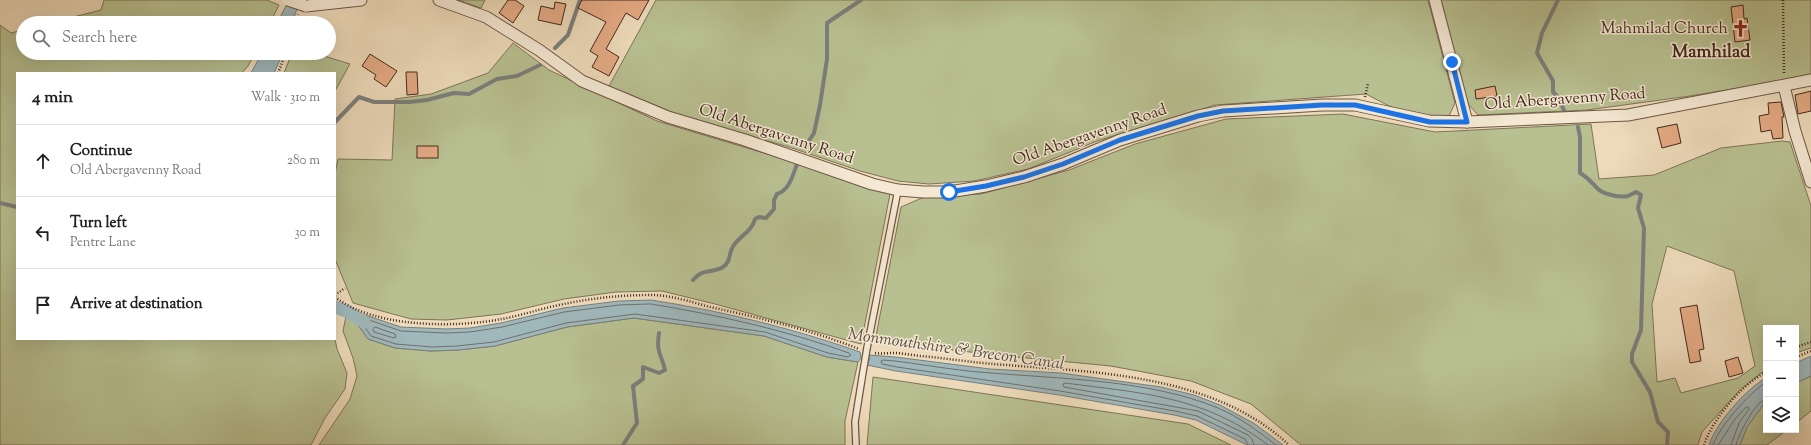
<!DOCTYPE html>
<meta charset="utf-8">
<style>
body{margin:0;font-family:"Sorts Mill Goudy",serif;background:#f2f2f2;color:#202124}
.controls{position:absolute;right:12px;bottom:12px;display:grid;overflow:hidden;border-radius:0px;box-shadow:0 4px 16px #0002}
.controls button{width:36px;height:36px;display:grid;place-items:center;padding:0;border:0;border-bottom:1px solid #e0e0e0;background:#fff;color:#202124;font:20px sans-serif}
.stop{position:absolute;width:12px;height:12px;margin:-9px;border:3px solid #1a73e8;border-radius:50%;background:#fff}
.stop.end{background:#1a73e8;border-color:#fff;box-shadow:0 1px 4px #0008}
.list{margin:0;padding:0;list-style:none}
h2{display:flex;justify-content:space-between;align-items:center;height:52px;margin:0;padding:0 16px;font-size:17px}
h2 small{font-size:13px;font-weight:400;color:#757577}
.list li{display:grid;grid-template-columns:26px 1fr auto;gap:12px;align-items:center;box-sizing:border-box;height:72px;padding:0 16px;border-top:1px solid #e0e0e0}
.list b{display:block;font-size:15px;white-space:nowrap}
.list p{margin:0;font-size:13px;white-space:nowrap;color:#757577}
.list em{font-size:13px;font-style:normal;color:#757577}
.icon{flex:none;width:22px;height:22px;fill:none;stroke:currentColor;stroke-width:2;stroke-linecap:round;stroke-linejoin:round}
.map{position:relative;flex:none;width:1811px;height:445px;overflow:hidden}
.search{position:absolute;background:#fff;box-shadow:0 4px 16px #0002;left:16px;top:16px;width:320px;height:44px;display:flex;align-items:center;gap:10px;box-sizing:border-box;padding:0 14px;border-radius:22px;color:#757577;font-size:15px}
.panel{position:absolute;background:#fff;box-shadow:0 4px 16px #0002;left:16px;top:72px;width:320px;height:268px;border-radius:0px}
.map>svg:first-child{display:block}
.green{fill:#b8c091;stroke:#7e7457;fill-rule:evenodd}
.water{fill:#9fb8bc;stroke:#7a7f7c}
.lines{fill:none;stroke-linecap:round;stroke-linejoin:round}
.shore{stroke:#71706c;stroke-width:1}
.stream{stroke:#7a7f7c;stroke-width:4}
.canal{stroke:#9fb8bc;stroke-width:13}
.building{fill:#e4aa84;stroke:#43291d}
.service-casing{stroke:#6e5644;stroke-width:8}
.minor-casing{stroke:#6e5644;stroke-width:13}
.path{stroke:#43291d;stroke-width:2.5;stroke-dasharray:1 2;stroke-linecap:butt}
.service{stroke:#f4e8d3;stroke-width:5.5}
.minor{stroke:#f4e8d3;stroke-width:11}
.service-bridge-casing{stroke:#6e5644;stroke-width:8;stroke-linecap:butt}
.minor-bridge-casing{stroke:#6e5644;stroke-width:13;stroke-linecap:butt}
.service-bridge{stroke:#f4e8d3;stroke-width:5.5}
.minor-bridge{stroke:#f4e8d3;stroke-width:11}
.route{stroke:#1a73e8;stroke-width:5}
.labels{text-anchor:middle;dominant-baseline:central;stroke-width:3;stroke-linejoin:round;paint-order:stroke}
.poi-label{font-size:16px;fill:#43291d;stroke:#f4e8d3;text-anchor:end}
.street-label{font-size:16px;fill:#43291d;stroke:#f4e8d3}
.water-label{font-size:17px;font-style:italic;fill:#5a4d45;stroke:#f4e8d3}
.quarter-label{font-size:18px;font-weight:bold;fill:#43291d;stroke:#f4e8d3}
</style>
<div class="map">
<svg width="1811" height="445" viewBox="0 0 1811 445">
<rect width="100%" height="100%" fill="#eedbbb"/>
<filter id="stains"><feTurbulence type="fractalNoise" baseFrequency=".005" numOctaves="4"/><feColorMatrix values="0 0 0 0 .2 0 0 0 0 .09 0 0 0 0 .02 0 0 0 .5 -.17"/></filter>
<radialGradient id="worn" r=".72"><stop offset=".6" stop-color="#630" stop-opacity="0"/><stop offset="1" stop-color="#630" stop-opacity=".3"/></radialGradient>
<g class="green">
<path d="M104,0H267L279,5L270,23H50L101,10Z"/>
<path d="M458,0H485L481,8Z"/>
<path d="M656,0H1428L1455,103L1448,118L1415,114L1389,106L1366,94L1215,105L1097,141L1028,169L974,181L929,184L898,181L860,171L792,148L674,113L609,86Z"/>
<path d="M1441,0H1811V76L1690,96L1587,110L1478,115L1468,104Z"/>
<path d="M0,25L11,33L23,30V53H255L248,66L242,73H17V339H335L337,349L347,373L345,389L325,418L311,445H0Z"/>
<path d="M513,43L549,70L657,121L787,160L890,194L861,344L715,304L662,291L616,292L564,299L501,314L447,320L411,319L353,303L335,259V173L338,159L392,160L395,99L431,94L488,73Z"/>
<path d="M292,53H314L350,64L335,91V73H284Z"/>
<path d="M1343,114L1435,132L1591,124L1599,179L1654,175L1721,148L1782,141L1790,142L1811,206V348L1796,353V328H1766V369L1740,390L1702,432L1698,445H1301L1251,404L1191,381L1111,366L996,355L875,341L901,207L924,197L981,194L1069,170L1135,144L1226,119ZM1667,246L1734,271L1755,366L1738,378L1681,393L1675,378L1657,382L1652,304Z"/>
<path d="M346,316L356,322L368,339L395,348L431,351L458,350L495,346L567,327L634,318L764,336L827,357L858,362L845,421V445H319L350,399L357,376L353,358L343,331Z"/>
<path d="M1811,376V411L1796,423V383Z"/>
<path d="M873,377L1188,424L1231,445H867Z"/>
<path d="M1766,401V430H1787L1767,445H1740L1747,427Z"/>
</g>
<g class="water">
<path d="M288,2L298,6L292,23H277Z"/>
<path d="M262,53H283L274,73H251Z"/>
<path d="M651,300C722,311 792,328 860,352L861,358L858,362L827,357L764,336L634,318L567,327L495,346L458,350L431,351L395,348L368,339L356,322L346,316L350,310L401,327L446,329L470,328L501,323L563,308L619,301Z"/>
<path d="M868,355L895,357L990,369L1061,373L1161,387L1194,395L1220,405L1255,424L1283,445H1247L1196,420L1174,415L1059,395L896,371L867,365L870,359Z"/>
<path d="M1811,356V376L1796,383V363Z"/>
<path d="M1766,378V401L1747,427L1740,445H1709C1716,423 1746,389 1766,378Z"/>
</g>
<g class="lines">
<g class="shore">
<path d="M651,304C718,315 785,330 849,353L851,355L848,357L828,353L765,332L635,314L566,323L494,342L457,346L432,347L396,344L371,336L360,320L363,318L401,331L446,333L470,332L502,327L564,312L619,305Z"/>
<path d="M375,327L395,334L396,337L394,338L374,332L373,329Z"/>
<path d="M1248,445L1245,439L1197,416L1175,411L1060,391L897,367L882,364L881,361L883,360L895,361C927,365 959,371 991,373C1064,379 1150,380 1218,408C1239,417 1258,431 1276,445"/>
<path d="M1254,445L1252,439L1248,435L1198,411L1064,387L1063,384L1065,383C1141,393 1205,396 1268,445"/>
<path d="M1713,445C1720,425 1749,394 1766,382"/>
<path d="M1718,445L1735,419L1746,407H1748L1749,409L1739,423L1731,445"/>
<path d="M1736,445C1738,435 1756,400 1766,399"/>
</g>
<g class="stream">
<path d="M1558,0L1542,33L1537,53L1553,81V92L1557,96L1564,110"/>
<path d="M555,48L568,35L580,0"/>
<path d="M335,122L359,97L374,102H410L427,100L454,93L469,94L497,79L517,76L540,65"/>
<path d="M1578,127L1580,137V173C1590,179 1590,181 1597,188C1602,194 1620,198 1628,196C1630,195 1634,193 1636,192L1641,195L1638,208L1644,228L1641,330L1632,354V362L1650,392L1658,422L1668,432L1667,445"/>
<path d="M805,147L814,133L820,105L827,59V23L861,0"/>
<path d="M0,203L17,207"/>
<path d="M693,280C704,267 712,274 723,267C732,261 728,252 734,245C741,235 752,231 755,219L759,217L766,218L774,209V200L777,194C789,191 793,175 797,164"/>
<path d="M623,445L637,423L633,386L643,379V367L659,373L665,370C661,353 656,353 659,333"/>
</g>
<path class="canal" d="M335,307L348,312L364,322"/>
</g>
<g class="building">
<path d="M508,0H515L524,6L513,23L499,13Z"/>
<path d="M582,0H649L638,20L626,13L606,49L619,57L609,76L592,67L598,56L590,51L606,22L578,8Z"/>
<path d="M555,2L566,4L561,25L538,20L541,6L554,9Z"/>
<path d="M1743,5L1744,19L1747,18L1750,40L1735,42L1731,7Z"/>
<path d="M370,54L397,71L386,87L374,79L376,75L362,66Z"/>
<path d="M406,72H417L418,94L407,95Z"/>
<path d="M1495,86L1497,96L1476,99L1475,90Z"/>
<path d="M1811,91V111L1798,114L1795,95Z"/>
<path d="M1781,102L1784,117H1782L1783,138L1773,139L1771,130L1761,132L1759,116L1769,114L1768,103Z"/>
<path d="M1677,124L1681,143L1662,148L1657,128Z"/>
<rect x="417" y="146" width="21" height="12"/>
<path d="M1697,305L1704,349L1699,350L1701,361L1690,363L1680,308Z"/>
<path d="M1738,357L1743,373L1729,377L1725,361Z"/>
</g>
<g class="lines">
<defs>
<g id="service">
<path d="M867,348L898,190"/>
<path d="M856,445L855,422L862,378"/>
</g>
<g id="minor">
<path d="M439,0L486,17L539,50L582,81L668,117L745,140L872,184L898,190L923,192H949L986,186L1024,177L1063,164L1120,140L1198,116L1223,111L1322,105H1355L1429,121L1467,122L1628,115L1811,80"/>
<path d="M1435,0L1467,122"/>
<path d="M306,6L361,0"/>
<path d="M1784,86L1795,131L1811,182"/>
</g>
</defs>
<use href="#service" class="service-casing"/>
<use href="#minor" class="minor-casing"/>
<g class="path">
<path d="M1783,0L1784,73"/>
<path d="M295,23L298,14"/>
<path d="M278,73L286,53"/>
<path d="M1365,97L1368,83"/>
<path d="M335,295L345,288"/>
<path d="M335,297C374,328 455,328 502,319C523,315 543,308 564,304C592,298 622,295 651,295C670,295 692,302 710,307C761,318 811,330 859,349"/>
<path d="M1796,347L1811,342"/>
<path d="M875,353C881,354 887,353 893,353C902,353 911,355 920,356C944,358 969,362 993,364C1092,372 1212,373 1289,445"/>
<path d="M1796,357L1811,351"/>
<path d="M1704,445C1712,420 1742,384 1766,372"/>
</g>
<use href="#service" class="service"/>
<use href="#minor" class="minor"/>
<defs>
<path id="service-bridge" d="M862,378L867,348"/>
<path id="minor-bridge" d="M288,0L306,6"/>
</defs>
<use href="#service-bridge" class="service-bridge-casing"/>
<use href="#minor-bridge" class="minor-bridge-casing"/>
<use href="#service-bridge" class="service-bridge"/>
<use href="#minor-bridge" class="minor-bridge"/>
</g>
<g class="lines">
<path class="route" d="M949,192L986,186L1024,177L1063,164L1120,140L1198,116L1223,111L1322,105H1355L1430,122H1467L1452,62"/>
</g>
<defs>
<symbol id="church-bare" viewBox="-9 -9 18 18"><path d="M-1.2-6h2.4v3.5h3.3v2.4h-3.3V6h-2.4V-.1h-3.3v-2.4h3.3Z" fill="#8f2418" stroke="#f4e8d3" stroke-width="2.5" paint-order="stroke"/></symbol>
</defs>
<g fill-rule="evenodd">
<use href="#church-bare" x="1728" y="16" width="25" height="25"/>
</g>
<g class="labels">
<g class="poi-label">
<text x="1728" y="29">Mahmilad Church</text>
</g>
<g class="street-label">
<text transform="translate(1565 100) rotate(-4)">Old Abergavenny Road</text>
<text transform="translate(776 135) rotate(18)">Old Abergavenny Road</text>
<text transform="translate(1090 136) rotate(-19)">Old Abergavenny Road</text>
</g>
<g class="water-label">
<text transform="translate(956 350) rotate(8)">Monmouthshire &amp; Brecon Canal</text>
</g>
<g class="quarter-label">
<text x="1711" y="53">Mamhilad</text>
</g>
</g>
<rect width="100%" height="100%" filter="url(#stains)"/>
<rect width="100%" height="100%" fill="url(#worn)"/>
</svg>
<div class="controls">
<button>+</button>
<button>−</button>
<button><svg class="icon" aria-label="layers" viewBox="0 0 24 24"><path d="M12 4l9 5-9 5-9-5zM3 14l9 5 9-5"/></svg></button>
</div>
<div class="stop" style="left:949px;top:192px"></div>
<div class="stop end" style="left:1452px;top:62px"></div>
<div class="search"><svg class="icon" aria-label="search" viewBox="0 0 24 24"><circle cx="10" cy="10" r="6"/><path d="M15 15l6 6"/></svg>Search here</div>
<section class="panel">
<h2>4 min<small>Walk · 310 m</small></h2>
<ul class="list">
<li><svg class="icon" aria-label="ahead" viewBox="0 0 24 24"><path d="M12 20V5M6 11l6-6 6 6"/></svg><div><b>Continue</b><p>Old Abergavenny Road</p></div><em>280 m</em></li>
<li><svg class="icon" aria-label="left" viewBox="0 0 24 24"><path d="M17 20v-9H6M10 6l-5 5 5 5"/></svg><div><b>Turn left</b><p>Pentre Lane</p></div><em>30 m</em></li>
<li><svg class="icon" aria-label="arrive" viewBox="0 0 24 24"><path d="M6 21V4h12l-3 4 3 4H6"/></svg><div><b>Arrive at destination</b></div></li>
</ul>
</section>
</div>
